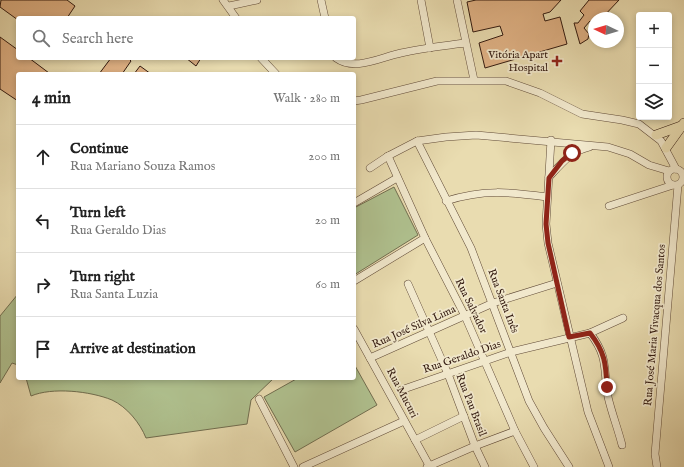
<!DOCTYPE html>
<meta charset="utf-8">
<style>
body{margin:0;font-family:"IM FELL English",serif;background:#f2f2f2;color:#222}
.controls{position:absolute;right:12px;top:12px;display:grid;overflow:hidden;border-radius:4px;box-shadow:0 2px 6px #0003}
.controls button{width:36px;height:36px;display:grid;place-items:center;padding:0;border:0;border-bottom:1px solid #e0e0e0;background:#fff;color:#222;font:20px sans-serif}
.compass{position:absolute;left:588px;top:12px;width:36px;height:36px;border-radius:50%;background:#fff;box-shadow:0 2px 6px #0003;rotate:274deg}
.stop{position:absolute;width:12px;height:12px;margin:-9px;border:3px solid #8f2418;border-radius:50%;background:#fff}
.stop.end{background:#8f2418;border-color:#fff;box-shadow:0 1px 4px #0008}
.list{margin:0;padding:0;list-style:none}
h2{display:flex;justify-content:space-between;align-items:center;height:52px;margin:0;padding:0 16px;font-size:17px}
h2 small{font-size:13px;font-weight:400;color:#767676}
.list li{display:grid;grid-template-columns:26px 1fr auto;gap:12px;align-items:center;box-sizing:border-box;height:64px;padding:0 16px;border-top:1px solid #e0e0e0}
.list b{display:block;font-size:15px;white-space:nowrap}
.list p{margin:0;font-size:13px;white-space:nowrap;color:#767676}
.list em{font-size:13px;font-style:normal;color:#767676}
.icon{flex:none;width:22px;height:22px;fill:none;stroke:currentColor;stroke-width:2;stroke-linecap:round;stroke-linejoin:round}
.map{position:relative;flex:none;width:684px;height:467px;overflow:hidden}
.search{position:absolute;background:#fff;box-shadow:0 2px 6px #0003;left:16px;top:16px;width:340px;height:44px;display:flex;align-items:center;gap:10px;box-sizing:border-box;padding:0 14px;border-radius:4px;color:#767676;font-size:15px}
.panel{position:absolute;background:#fff;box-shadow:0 2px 6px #0003;left:16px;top:72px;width:340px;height:308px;border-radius:4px}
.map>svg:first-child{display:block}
.green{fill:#b0c290;stroke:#716e50}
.building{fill:#e0b285;stroke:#32190f}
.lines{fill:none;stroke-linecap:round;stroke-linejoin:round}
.minor-casing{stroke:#604a37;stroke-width:8}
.major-casing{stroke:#32190f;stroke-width:10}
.minor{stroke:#f1e8cc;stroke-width:7}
.major{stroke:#e9dcb0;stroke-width:9}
.route{stroke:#8f2418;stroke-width:5}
.poi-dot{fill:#8f2418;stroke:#f1e8cc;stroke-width:1.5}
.labels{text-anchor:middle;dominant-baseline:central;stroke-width:3.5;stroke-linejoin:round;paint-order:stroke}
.poi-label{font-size:11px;fill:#32190f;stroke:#f1e8cc;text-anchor:end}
.street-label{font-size:11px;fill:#32190f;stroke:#f1e8cc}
</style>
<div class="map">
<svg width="684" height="467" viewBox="0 0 684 467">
<rect width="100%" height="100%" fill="#e9dcb0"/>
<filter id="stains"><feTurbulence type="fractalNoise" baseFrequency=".005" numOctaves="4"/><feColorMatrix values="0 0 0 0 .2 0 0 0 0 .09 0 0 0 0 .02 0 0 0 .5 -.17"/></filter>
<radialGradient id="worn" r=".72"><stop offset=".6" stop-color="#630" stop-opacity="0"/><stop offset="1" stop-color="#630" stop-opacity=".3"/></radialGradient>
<g class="green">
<path d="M394,187L418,235L354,275V208Z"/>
<path d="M18,294V365L12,363L0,383V316Z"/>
<path d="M354,364L377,405L295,452L264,397L298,378H354Z"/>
<path d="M26,378H274L251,400L247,424L146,438C140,423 127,407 112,400C90,391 52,387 31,396Z"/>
</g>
<g class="building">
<path d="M1,0H67L75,6L67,18H18V20L0,7Z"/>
<path d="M476,0H561L550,12L543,14L545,21L560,17L567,44L485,68L479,43L503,35L500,26L473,32L467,2Z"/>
<path d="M589,0H619L602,18H594V24L590,21L584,28L589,34L588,39L580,44L574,23H578L584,15L580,11Z"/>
<path d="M0,37L18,50V58H29L49,73L48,74H18V101L0,89Z"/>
<path d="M111,58H128L131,61L122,74H99Z"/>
<path d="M186,58H201L196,66Z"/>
<path d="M140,66L151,74H134Z"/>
</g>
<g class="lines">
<defs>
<g id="minor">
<path d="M223,0L236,18"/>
<path d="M321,0L325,18"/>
<path d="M421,0L430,48"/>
<path d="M457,0L474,80"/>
<path d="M229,6L257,0"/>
<path d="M261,58L276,74"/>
<path d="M336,58C355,72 381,57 401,53C422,48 443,46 465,43"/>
<path d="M354,101L361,100L437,81H506L540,93L582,114L622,120L639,124L661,141L676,169"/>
<path d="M551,140L546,224L548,243L588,412L609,467"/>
<path d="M417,141L471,248L529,401L544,428L569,467"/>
<path d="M388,156L425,238L465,316L515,431L534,467"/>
<path d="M370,168L388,156L417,141L446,137L476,135L608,147L630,154L649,165L669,171"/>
<circle cx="675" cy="177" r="8"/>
<path d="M549,177C561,164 571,151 589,147"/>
<path d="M446,201C484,189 509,192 547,197"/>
<path d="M354,203L397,178"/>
<path d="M609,206L673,185"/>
<path d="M354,281L425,238"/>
<path d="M408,284L448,374L475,446L485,467"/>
<path d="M354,329L430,467"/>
<path d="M590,333C609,358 603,369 608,397C612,414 618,429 622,445"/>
<path d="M370,358L493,303L557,283"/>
<path d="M401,390L511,352L590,333L623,318"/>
<path d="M259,399L294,467"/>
<path d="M415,440L464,416"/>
<path d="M303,467L404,421"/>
<path d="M427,467L475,446L515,431"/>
<path d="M657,467L655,454L678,185"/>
</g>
<g id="major">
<path d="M656,135L681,126"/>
<path d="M666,148L684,123"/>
</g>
</defs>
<use href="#minor" class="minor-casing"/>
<use href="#major" class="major-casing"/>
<use href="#minor" class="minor"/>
<use href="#major" class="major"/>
</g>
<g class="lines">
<path class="route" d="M572,153L562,161L549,178L546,224L548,243L569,337L590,333C605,352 606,364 607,387"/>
</g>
<path class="poi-dot" d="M555 55h4v4h4v4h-4v4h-4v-4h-4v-4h4z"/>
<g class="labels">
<g class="poi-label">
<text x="548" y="55">Vitória Apart<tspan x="548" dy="13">Hospital</tspan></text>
</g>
<g class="street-label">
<text transform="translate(503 301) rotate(69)">Rua Santa Inês</text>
<text transform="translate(471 306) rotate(64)">Rua Salvador</text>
<text transform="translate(655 325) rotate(-85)">Rua José Maria Vivacqua dos Santos</text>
<text transform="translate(414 327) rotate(-24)">Rua José Silva Lima</text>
<text transform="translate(462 357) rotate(-19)">Rua Geraldo Dias</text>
<text transform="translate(402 393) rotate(62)">Rua Mucuri</text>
<text transform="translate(471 405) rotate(69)">Rua Pau Brasil</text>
</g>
</g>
<rect width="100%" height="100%" filter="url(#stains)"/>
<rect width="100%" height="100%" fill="url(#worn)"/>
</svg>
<div class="controls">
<button>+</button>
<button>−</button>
<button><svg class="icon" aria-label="layers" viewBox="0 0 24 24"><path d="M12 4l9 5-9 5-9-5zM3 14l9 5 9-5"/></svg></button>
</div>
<svg class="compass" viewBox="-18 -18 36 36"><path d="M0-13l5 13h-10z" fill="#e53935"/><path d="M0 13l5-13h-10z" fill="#767676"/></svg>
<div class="stop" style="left:572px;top:153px"></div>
<div class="stop end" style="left:607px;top:387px"></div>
<div class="search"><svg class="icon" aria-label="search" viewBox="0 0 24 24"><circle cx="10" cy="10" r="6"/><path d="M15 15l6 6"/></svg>Search here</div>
<section class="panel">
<h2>4 min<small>Walk · 280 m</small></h2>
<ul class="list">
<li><svg class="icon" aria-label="ahead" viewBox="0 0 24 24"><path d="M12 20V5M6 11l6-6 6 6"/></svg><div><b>Continue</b><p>Rua Mariano Souza Ramos</p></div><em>200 m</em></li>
<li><svg class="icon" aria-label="left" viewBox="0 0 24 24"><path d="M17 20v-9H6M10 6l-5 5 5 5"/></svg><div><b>Turn left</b><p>Rua Geraldo Dias</p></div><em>20 m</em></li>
<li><svg class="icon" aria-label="right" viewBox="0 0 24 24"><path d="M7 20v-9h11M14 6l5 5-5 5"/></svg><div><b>Turn right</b><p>Rua Santa Luzia</p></div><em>60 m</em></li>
<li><svg class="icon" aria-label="arrive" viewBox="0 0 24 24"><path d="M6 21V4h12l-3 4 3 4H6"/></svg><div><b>Arrive at destination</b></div></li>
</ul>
</section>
</div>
